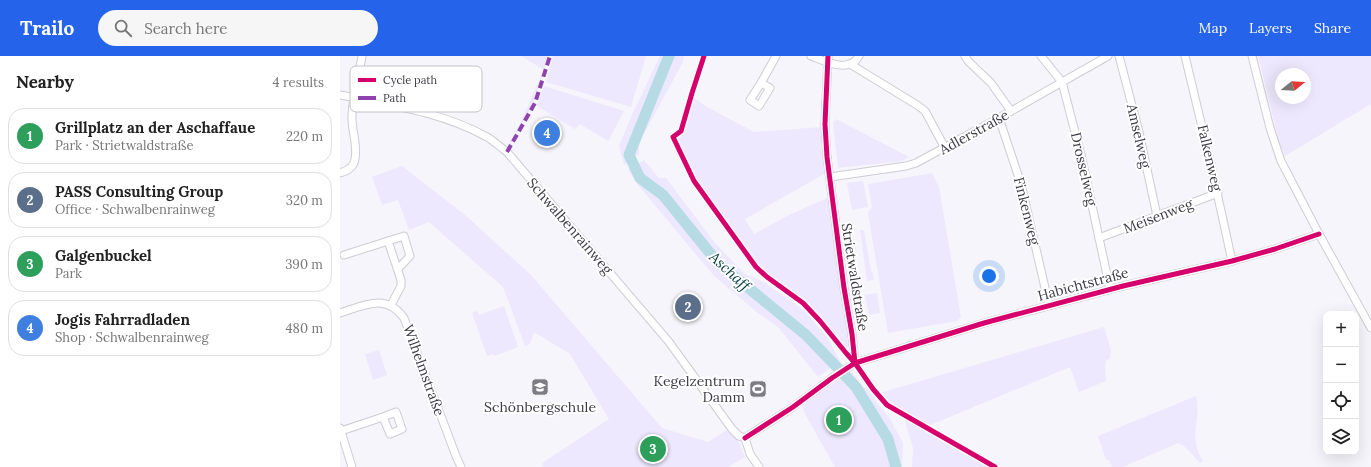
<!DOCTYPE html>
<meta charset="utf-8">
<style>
body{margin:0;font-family:Lora,serif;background:#f6f6f6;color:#222}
.controls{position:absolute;right:12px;bottom:12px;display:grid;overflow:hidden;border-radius:8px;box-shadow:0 4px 16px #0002}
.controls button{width:36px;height:36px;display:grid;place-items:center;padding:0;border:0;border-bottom:1px solid #e0e0e0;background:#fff;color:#222;font:20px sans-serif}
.compass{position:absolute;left:935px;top:12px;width:36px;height:36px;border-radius:50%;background:#fff;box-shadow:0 4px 16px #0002;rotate:72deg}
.you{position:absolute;left:649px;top:220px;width:14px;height:14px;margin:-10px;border:3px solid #fff;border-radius:50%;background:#1a73e8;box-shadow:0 0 0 6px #1a73e833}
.badge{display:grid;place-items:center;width:26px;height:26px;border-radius:50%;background:#2563eb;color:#fff;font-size:13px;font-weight:700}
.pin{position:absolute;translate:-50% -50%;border:2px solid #fff;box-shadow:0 1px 4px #0006}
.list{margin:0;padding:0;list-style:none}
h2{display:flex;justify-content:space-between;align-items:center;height:52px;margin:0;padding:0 16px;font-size:17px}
h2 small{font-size:13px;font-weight:400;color:#767676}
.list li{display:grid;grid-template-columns:26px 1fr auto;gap:12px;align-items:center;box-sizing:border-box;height:56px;margin:0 8px 8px;padding:0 8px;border:1px solid #e0e0e0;border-radius:16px}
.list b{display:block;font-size:15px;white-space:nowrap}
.list p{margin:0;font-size:13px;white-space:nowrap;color:#767676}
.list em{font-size:13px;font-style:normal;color:#767676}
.icon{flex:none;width:22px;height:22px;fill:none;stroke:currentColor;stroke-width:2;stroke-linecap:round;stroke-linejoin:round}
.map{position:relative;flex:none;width:1031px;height:411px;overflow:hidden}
header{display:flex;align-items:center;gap:24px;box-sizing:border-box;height:56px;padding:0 20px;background:#2563eb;color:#fff}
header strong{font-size:19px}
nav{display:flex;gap:22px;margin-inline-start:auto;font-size:14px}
.search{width:280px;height:36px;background:#f6f6f6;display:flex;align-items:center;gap:10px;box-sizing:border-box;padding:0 14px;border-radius:22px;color:#767676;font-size:15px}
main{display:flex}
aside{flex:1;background:#fff}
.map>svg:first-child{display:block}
.green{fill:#ede8fd;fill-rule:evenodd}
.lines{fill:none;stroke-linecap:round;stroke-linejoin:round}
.river{stroke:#b6dbe5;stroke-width:11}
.minor-casing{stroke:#ceccd4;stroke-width:9}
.minor{stroke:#fefefe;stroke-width:7}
.quiet{stroke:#8e44ad;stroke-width:4;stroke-dasharray:8 4;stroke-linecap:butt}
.cycleway-casing{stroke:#fff;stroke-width:8}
.cycleway{stroke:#d6006c;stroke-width:5}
.labels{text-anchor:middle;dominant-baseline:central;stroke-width:4;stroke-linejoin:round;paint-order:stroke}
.street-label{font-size:14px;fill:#3c3a44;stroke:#fff}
.poi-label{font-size:14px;fill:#3c3a44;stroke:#fff;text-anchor:end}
.water-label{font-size:15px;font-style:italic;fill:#053a43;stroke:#fff}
.key{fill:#fff;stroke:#c4c4c7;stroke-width:1}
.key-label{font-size:11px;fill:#3c3a44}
</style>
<header>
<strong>Trailo</strong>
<div class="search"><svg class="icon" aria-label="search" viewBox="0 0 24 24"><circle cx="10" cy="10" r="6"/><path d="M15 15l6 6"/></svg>Search here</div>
<nav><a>Map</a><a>Layers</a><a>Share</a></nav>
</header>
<main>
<aside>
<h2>Nearby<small>4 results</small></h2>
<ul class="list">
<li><span class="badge" style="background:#2e9e5b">1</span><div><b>Grillplatz an der Aschaffaue</b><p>Park · Strietwaldstraße</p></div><em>220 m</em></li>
<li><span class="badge" style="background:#5c6f8a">2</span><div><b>PASS Consulting Group</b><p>Office · Schwalbenrainweg</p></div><em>320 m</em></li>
<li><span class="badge" style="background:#2e9e5b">3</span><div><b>Galgenbuckel</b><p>Park</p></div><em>390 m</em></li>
<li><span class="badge" style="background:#3f7fe0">4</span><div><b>Jogis Fahrradladen</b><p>Shop · Schwalbenrainweg</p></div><em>480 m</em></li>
</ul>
</aside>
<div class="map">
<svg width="1031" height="411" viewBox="0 0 1031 411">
<rect width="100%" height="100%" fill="#f6f5fb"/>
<g class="green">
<path d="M181,0H209L192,50L170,89H168L179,70L204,14Z"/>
<path d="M213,0H306L291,51L206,26Z"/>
<path d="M320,0H344L343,6L299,87V98L284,109L279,90L292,59Z"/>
<path d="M918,0H1031V48L945,100L939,86ZM941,18H965V42H941Z"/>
<path d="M204,30L284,55L268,85L240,68L235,73L197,50Z"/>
<path d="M353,41L367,51L414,76L482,71L486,117L405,163L414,178L445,161L489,141L509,277L510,290L505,293L462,244L428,218L410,199L366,137L356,122L336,81L343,75Z"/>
<path d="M496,63L569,101L561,105L498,112L493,67Z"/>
<path d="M304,104L319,122H326L375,187L405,218L424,226L464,254L487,281L500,305L478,321L438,271L418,257L374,220L298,129L288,114Z"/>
<path d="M62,110L125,159L191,219L322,372L368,386L387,374L398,384L405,401L388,411H204L202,407L269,363L230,298L194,276L190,288L185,290L163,231L89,166L69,174L58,144L42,149L32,121Z"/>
<path d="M592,117L599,131L621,261L617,265L548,277L528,157L532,151L528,128Z"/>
<path d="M523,125L528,151L512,154L507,127Z"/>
<path d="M520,174H524L531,215H532L534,224L527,225Z"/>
<path d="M537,237L540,257L529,259L525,239Z"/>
<path d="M164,250L178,291L154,300L153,298L147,300L132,257L137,255L139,259Z"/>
<path d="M764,271L771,294L770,302L766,305L765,311L766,325L739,336L730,311L588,370L551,349L540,337Z"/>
<path d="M39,294L47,319L33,324L25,298Z"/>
<path d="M512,316L521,329L529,334L538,348L549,361L563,387L562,411H495L465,358L463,351C476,336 496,326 512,316Z"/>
<path d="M856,340C862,367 847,378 863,405L860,407C853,400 847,390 838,387L783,411H772L769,404H766L758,380Z"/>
<path d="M564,362L647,409L643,411H572L573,392Z"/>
</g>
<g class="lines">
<path class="river" d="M329,0L289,99L300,122L323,139L378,207L466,279L516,331L548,383L556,411"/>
<defs>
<g id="minor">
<path d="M471,0C485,5 509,18 519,0"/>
<path d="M488,0L485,68L487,101L504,232L512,278L515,307"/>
<path d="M625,0L628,5L651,27L671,55"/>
<path d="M701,0L722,26L742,103L770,233"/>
<path d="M779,0L799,76L817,160"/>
<path d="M845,0L869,100L892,205"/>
<path d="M912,0L930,72L941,105L979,178L1031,272"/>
<path d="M510,8L577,49L585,55L605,92"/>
<path d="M421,27L430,32L419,50L410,44Z"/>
<path d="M421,27L436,0"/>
<path d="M0,39C50,49 102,56 147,81C154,85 160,91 167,96L329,286L392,373L399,380L405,382"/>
<path d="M659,62L681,128L709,249"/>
<path d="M0,117C7,115 14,111 15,103C18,89 11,73 12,59C13,39 19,19 22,0"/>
<path d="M490,121L566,110L576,107L659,62L768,0"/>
<path d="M759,182L878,137"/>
<path d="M48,185L61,224V230L51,249"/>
<path d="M4,199L64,180L70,200L58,213"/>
<path d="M0,257C25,249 46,237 64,262L116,400L121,411"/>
<path d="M0,372L12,411"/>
<path d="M1,375L43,361L50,378L62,373L56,356L43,361"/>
<path d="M405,382L453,351L492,322L515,307L644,267L783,230L892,205L935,193L979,178"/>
<path d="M405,382L410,398L419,411"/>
</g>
</defs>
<use href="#minor" class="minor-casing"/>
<use href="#minor" class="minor"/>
<path class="quiet" d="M167,96L195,47L210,0"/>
<defs>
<g id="cycleway">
<path d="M364,0L352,37L341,75L333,81L354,125L416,211L427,221L463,247L480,265L506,297L515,307L533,333L547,349L655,411"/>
<path d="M488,0L485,68L487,101L504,232L512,278L515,307"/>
<path d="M405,382L453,351L492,322L515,307L644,267L783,230L892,205L935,193L979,178"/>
</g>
</defs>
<use href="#cycleway" class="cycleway-casing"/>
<use href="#cycleway" class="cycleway"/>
</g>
<defs>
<symbol id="school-square" viewBox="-11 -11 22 22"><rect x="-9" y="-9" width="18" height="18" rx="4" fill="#7d7b84" stroke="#fff"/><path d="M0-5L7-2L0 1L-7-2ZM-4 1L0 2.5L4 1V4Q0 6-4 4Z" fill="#fff"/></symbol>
<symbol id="stadium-square" viewBox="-11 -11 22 22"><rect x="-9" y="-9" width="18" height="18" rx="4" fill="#7d7b84" stroke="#fff"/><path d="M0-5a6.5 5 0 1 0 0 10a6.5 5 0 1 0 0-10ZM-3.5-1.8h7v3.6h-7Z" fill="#fff"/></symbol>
</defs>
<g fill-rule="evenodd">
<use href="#school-square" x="190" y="321" width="20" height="20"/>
<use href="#stadium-square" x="408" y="323" width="20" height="20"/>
</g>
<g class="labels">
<g class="street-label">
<text transform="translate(634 76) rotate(-29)">Adlerstraße</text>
<text transform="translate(799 80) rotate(77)">Amselweg</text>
<text transform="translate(870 102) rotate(77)">Falkenweg</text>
<text transform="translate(744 113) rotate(77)">Drosselweg</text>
<text transform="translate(687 155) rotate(76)">Finkenweg</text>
<text transform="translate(818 160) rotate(-21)">Meisenweg</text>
<text transform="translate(230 170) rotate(49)">Schwalbenrainweg</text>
<text transform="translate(515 221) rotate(81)">Strietwaldstraße</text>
<text transform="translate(743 228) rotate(-15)">Habichtstraße</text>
<text transform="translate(84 314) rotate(70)">Wilhelmstraße</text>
</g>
<g class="poi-label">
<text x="405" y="325">Kegelzentrum<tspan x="405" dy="16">Damm</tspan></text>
<text x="200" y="351" text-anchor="middle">Schönbergschule</text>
</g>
<g class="water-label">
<text transform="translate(390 215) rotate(43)">Aschaff</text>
</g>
</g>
<rect x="10" y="10" width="132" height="46" rx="6" class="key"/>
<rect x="18" y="22" width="18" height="4" fill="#d6006c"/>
<rect x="18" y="40" width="18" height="4" fill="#8e44ad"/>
<g class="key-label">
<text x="43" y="28">Cycle path</text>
<text x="43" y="46">Path</text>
</g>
</svg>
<div class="controls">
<button>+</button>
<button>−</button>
<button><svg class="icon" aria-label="locate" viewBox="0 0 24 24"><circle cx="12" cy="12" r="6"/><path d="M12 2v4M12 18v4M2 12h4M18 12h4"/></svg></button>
<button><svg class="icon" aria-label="layers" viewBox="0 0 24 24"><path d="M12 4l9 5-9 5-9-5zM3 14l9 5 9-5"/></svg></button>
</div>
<svg class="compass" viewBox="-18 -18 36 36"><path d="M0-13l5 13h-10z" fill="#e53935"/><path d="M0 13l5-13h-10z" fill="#767676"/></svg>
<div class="you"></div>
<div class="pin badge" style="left:499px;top:364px;background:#2e9e5b">1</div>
<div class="pin badge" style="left:348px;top:251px;background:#5c6f8a">2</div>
<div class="pin badge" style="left:313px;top:393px;background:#2e9e5b">3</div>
<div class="pin badge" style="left:207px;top:77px;background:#3f7fe0">4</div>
</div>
</main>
